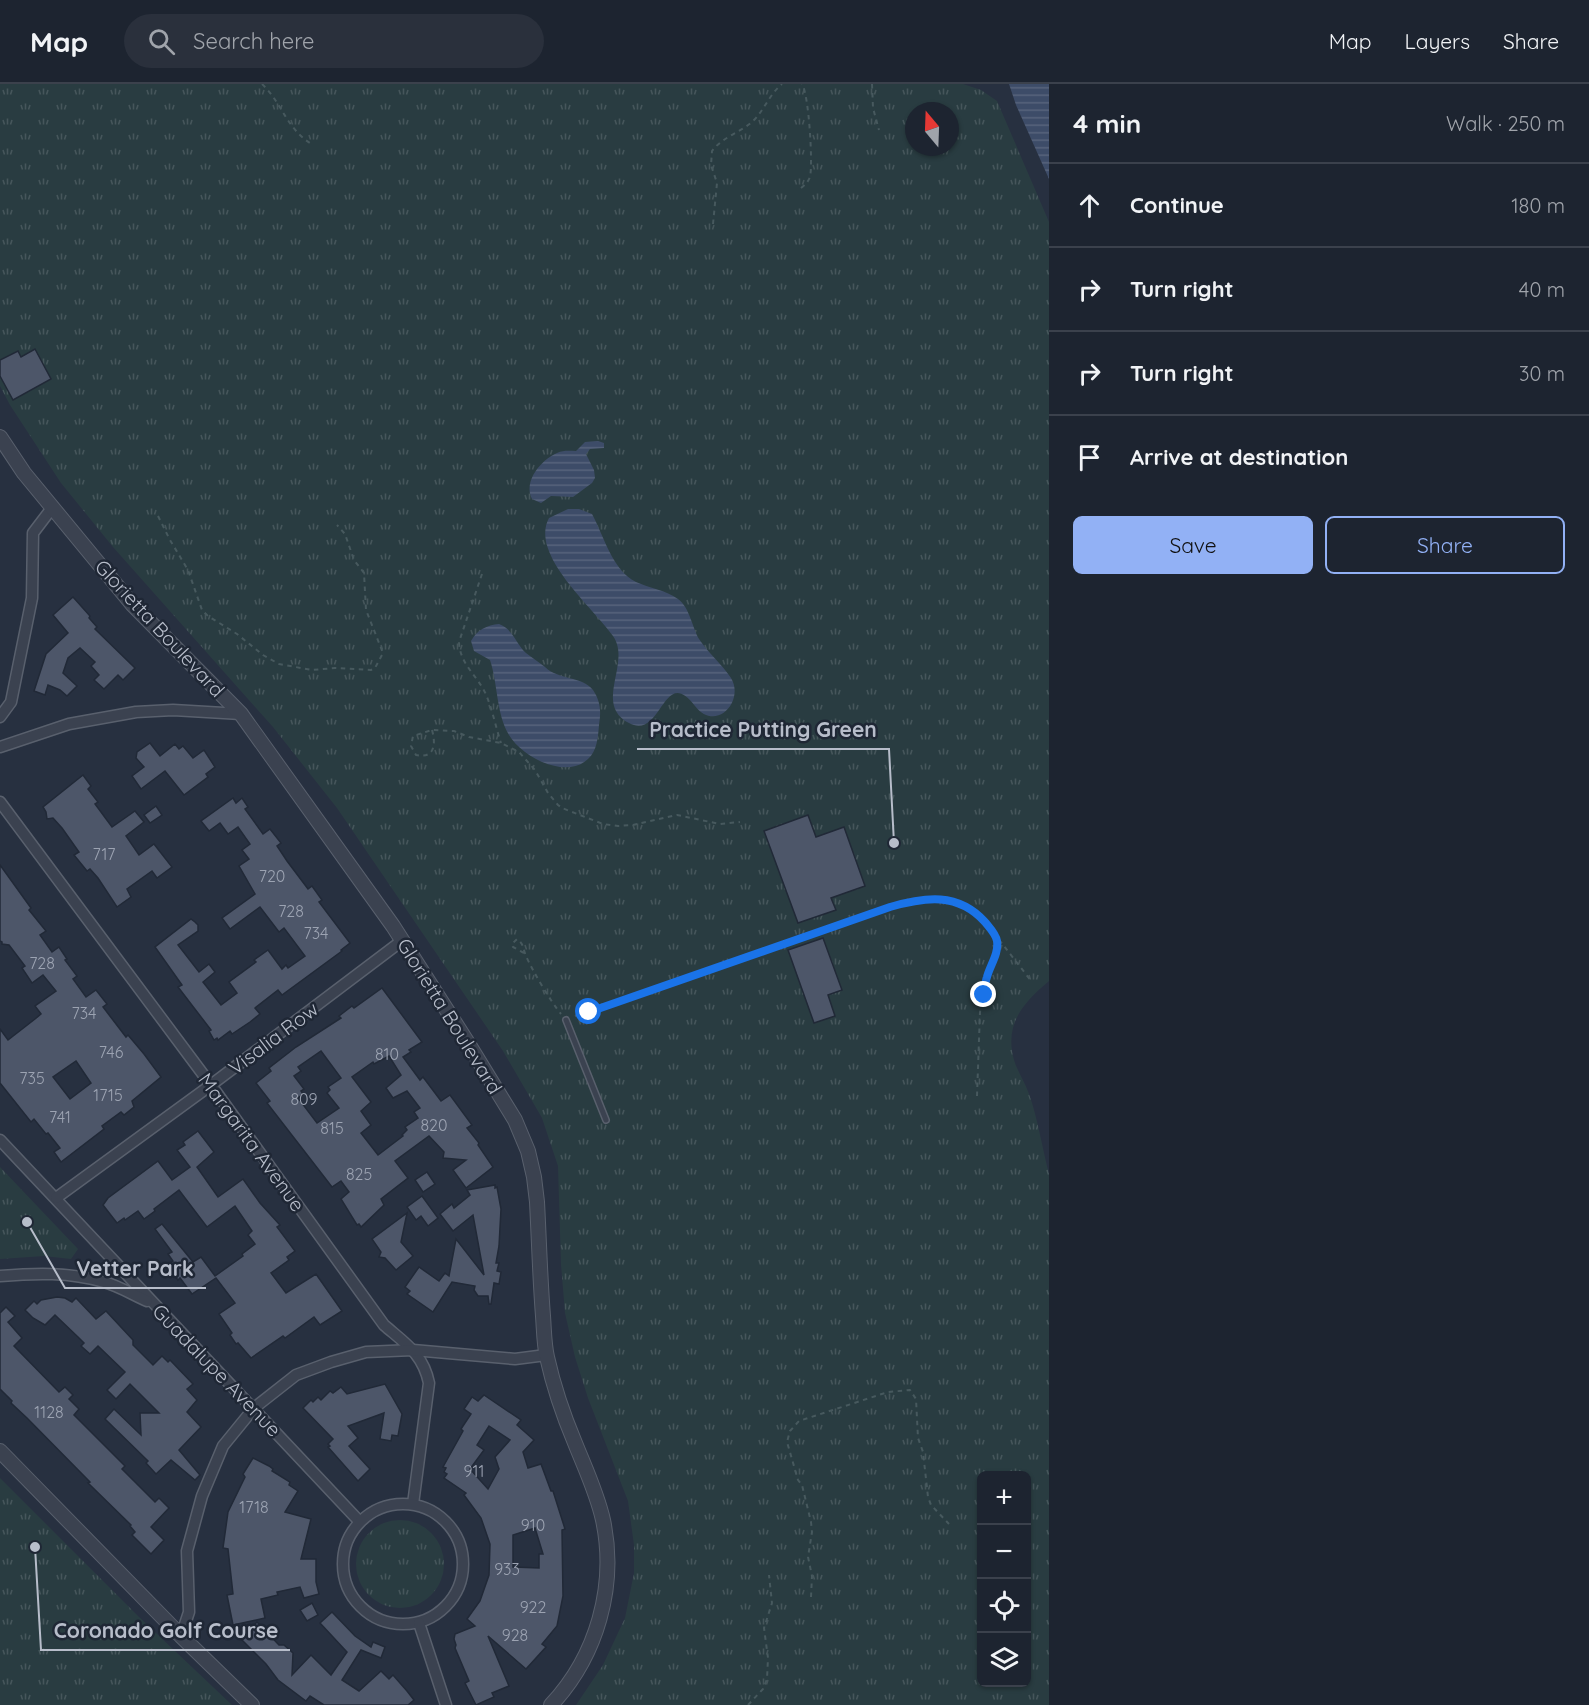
<!DOCTYPE html>
<meta charset="utf-8">
<style>
body{margin:0;font-family:Quicksand,sans-serif;background:#2a303c;color:#f1f3f6}
.controls{position:absolute;right:18px;bottom:18px;display:grid;overflow:hidden;border-radius:9px;box-shadow:0 2px 4px #0004}
.controls button{width:54px;height:54px;display:grid;place-items:center;padding:0;border:0;border-bottom:2px solid #3b414c;background:#1d2430;color:#f1f3f6;font:30px sans-serif}
.compass{position:absolute;left:905px;top:18px;width:54px;height:54px;border-radius:50%;background:#1d2430;box-shadow:0 2px 4px #0004;rotate:341deg}
.stop{position:absolute;width:18px;height:18px;margin:-14px;border:4px solid #1a73e8;border-radius:50%;background:#fff}
.stop.end{background:#1a73e8;border-color:#fff;box-shadow:0 2px 6px #0008}
.list{margin:0;padding:0;list-style:none}
h2{display:flex;justify-content:space-between;align-items:center;height:78px;margin:0;padding:0 24px;font-size:26px}
h2 small{font-size:20px;font-weight:400;color:#a0a4ab}
.list li{display:grid;grid-template-columns:39px 1fr auto;gap:18px;align-items:center;box-sizing:border-box;height:84px;padding:0 24px;border-top:2px solid #3b414c}
.list b{display:block;font-size:22px;white-space:nowrap}
.list em{font-size:20px;font-style:normal;color:#a0a4ab}
.actions{display:flex;gap:12px;padding:18px 24px}
.actions a{flex:1;padding:14px 0;border:2px solid #92b1f5;border-radius:9px;text-align:center;font-size:21px;color:#92b1f5}
.actions .main{background:#92b1f5;color:#111}
.icon{flex:none;width:33px;height:33px;fill:none;stroke:currentColor;stroke-width:2;stroke-linecap:round;stroke-linejoin:round}
.map{position:relative;flex:none;width:1049px;height:1621px;overflow:hidden}
header{display:flex;align-items:center;gap:36px;box-sizing:border-box;height:84px;padding:0 30px;background:#1d2430;border-bottom:2px solid #3b414c}
header strong{font-size:28px}
nav{display:flex;gap:33px;margin-inline-start:auto;font-size:21px}
.search{width:420px;height:54px;background:#2a303c;display:flex;align-items:center;gap:15px;box-sizing:border-box;padding:0 21px;border-radius:33px;color:#a0a4ab;font-size:22px}
main{display:flex}
aside{flex:1;background:#1d2430}
.map>svg:first-child{display:block}
.grass{fill:url(#grass-tufts);fill-rule:evenodd}
.water{fill:url(#water-rules)}
.building{fill:#4d5669;stroke:#212937;stroke-width:1.5;fill-rule:evenodd}
.lines{fill:none;stroke-linecap:round;stroke-linejoin:round}
.service-casing{stroke:#59606d;stroke-width:8}
.minor-casing{stroke:#59606d;stroke-width:13}
.tertiary-casing{stroke:#59606d;stroke-width:16}
.path{stroke:#47595e;stroke-width:2;stroke-dasharray:4.5 4.5;stroke-linecap:butt}
.service{stroke:#3b4250;stroke-width:5}
.minor{stroke:#3b4250;stroke-width:10}
.tertiary{stroke:#3b4250;stroke-width:14}
.route{stroke:#1a73e8;stroke-width:8}
.labels{text-anchor:middle;dominant-baseline:central;stroke-width:5;stroke-linejoin:round;paint-order:stroke}
.number-label{font-size:16px;fill:#9ca3b2}
.street-label{font-size:20px;fill:#b7bdca;stroke:#1f2735}
.leader{fill:none;stroke:#b7bdca;stroke-width:2}
.callout-dot{fill:#b7bdca;stroke:#1f2735;stroke-width:2}
.callout-label{font-size:21px;text-anchor:middle;font-weight:bold;fill:#b7bdca;stroke:#1f2735;stroke-width:5;stroke-linejoin:round;paint-order:stroke}
</style>
<header>
<strong>Map</strong>
<div class="search"><svg class="icon" aria-label="search" viewBox="0 0 24 24"><circle cx="10" cy="10" r="6"/><path d="M15 15l6 6"/></svg>Search here</div>
<nav><a>Map</a><a>Layers</a><a>Share</a></nav>
</header>
<main>
<div class="map">
<svg width="1049" height="1621" viewBox="0 0 1049 1621">
<defs>
<pattern id="grass-tufts" width="24" height="20" patternUnits="userSpaceOnUse" patternTransform="scale(1.5)"><rect width="24" height="20" fill="#293c41"/><path d="M3 7l-1-3M5 7V3M7 7l1-3M15 17l-1-3M17 17v-4M19 17l1-3" fill="none" stroke="#46565b"/></pattern>
<pattern id="water-rules" width="6" height="5" patternUnits="userSpaceOnUse" patternTransform="scale(1.5)"><rect width="6" height="5" fill="#3d4c68"/><path d="M0 2.5h6" fill="none" stroke="#57647c"/></pattern>
</defs>
<rect width="100%" height="100%" fill="#273040"/>
<g class="grass">
<path d="M0,0H963L981,6L997,17L1049,138V897C1023,919 1004,940 1014,976C1017,987 1025,998 1029,1010C1038,1035 1042,1064 1049,1090V1621H576L603,1581L625,1534L634,1489V1461L628,1417L588,1314L575,1273L565,1229L561,1180L558,1082L542,1034L503,967L337,724L273,643L113,463L61,399L10,321L0,302ZM914,27H950V63H914ZM981,1392H1026V1598H981Z"/>
<path d="M0,1083L78,1165L71,1175L44,1172L0,1175Z"/>
<path d="M0,1394L138,1532L232,1621H0Z"/>
<circle cx="400" cy="1480" r="44"/>
</g>
<g class="water">
<path d="M1009,0H1049V95L1016,21Z"/>
<path d="M598,357L604,359V364L590,365L586,370L594,386L595,394L592,399L573,413L551,412L541,419L532,415C523,397 541,376 557,369C564,366 569,367 576,367L585,358Z"/>
<path d="M568,425H579L592,430C604,452 612,486 636,498C649,504 666,506 678,515C690,524 692,543 699,555C708,569 722,580 731,594C745,617 716,649 695,622C663,579 662,657 629,639C593,620 632,579 613,552C594,524 529,471 549,434Z"/>
<path d="M499,540C513,545 516,560 526,569C532,574 539,578 545,583C558,596 582,592 593,606C601,618 601,628 599,641C598,653 597,667 588,675C566,696 522,673 509,651C496,629 498,600 490,576L474,567L471,557C477,546 487,541 499,540Z"/>
</g>
<g class="building">
<path d="M35,265L51,295L13,316L0,292V276L18,267L21,273Z"/>
<path d="M73,513L90,532L89,534L97,543L95,545L135,584L123,596L118,591L104,605L94,596L99,591L91,582L95,578L80,564L68,574L63,589L77,602L67,612L60,606L48,601L45,611L34,607L46,570L68,549L53,531Z"/>
<path d="M150,659L160,672L175,660L179,665L183,662L193,674L204,666L215,683L206,690L208,693L184,711L165,687L141,705L132,692L144,683L136,674L137,668Z"/>
<path d="M83,691L91,702L88,705L98,718L95,720L112,743L135,727L144,738L126,752L139,771L154,760L172,783L157,794L152,787L127,805L131,813L117,823L98,794L90,785L87,787L74,771L79,768L62,744L53,734L47,735L46,728L43,723Z"/>
<path d="M233,714L236,719L242,714L248,723L245,725L263,750L270,745L281,759L277,762L287,777L308,805L312,802L322,816L319,818L350,859L341,866L342,867L282,911L278,906L255,924L260,930L250,938L232,950L230,947L218,956L217,954L214,956L209,947L211,946L178,903L182,901L155,863L191,835L195,838L198,841V847L178,861L199,888L209,880L215,888L203,898L221,921L237,909L229,898L256,878L254,876L268,866L282,885L286,881L288,884L305,872L284,844L279,848L260,823L230,845L222,834L255,810L239,782L249,775L242,766L250,760L238,743L228,750L220,739L209,747L201,737Z"/>
<path d="M156,722L162,731L150,739L144,731Z"/>
<path d="M808,731L816,753L844,743L865,802L831,814L836,826L798,839L764,747Z"/>
<path d="M0,781L31,824L29,826L46,847L40,851L52,868L59,863L67,875L65,876L77,892L73,895L86,913L96,906L107,920L103,923L126,953L128,951L144,970L161,993L132,1017L134,1023L124,1031L121,1028L102,1042L104,1045L61,1078L54,1068L60,1064L48,1049L46,1050L34,1035L31,1038L0,999V945L8,956L35,935L41,930L35,922L56,907L43,891L32,899L22,884L25,882L9,861L2,860V858L0,857ZM76,977L91,999L70,1015L53,993Z"/>
<path d="M823,854L842,906L828,911L835,932L814,939L788,866Z"/>
<path d="M382,904L422,958L409,966L411,968L403,973L420,996L423,993L441,1017L450,1011L472,1041L467,1044L479,1059L478,1061L493,1083L466,1104L453,1086L466,1076L443,1074L444,1068L429,1052L395,1077L408,1094L381,1115L384,1121L361,1143L359,1140L357,1141L341,1115L349,1108L341,1097L332,1103L267,1019L270,1017L256,999L271,987L269,984L296,963L341,934L339,932L352,922L354,924ZM321,967L341,994L328,1003L330,1006L327,1009L339,1024L317,1039L298,1014L303,1010L301,1007L304,1005L294,992L301,987L298,983ZM389,972L401,991L386,1004L393,1014L407,1007L420,1024L414,1028L418,1034L405,1043L407,1046L402,1051L403,1052L378,1071L361,1049L371,1041L361,1027L371,1018L352,993L373,978L374,980Z"/>
<path d="M198,1047L214,1068L197,1083L218,1113L243,1095L260,1119L280,1141L277,1143L295,1167L287,1173L289,1176L271,1189L286,1209L316,1190L342,1227L320,1241L314,1233L285,1254L283,1252L251,1274L238,1259L236,1260L230,1251L232,1249L219,1230L235,1219L216,1194L192,1210L180,1194L178,1196L167,1182L173,1177L168,1170L172,1168L155,1145L162,1140L193,1178L201,1173L215,1192L243,1172L242,1170L255,1160L248,1151L252,1147L235,1122L207,1143L179,1106L154,1125L155,1127L144,1135L138,1127L125,1136L124,1134L117,1139L103,1121L108,1114L158,1077L172,1096L190,1083L177,1066L185,1061L183,1058Z"/>
<path d="M427,1088L435,1100L423,1108L415,1096Z"/>
<path d="M495,1101V1104L497,1103L501,1125L499,1162L496,1179H499L497,1187L501,1188L499,1200L494,1199L491,1220H489L488,1212H478L474,1206L475,1202L452,1198L433,1228L407,1210L410,1207L405,1203L419,1183L439,1197L445,1189L449,1192L456,1155L484,1191L473,1131L453,1147L440,1130L452,1120L454,1124L470,1111L467,1106Z"/>
<path d="M422,1112L438,1134L428,1142L421,1132L416,1136L407,1123Z"/>
<path d="M407,1129L401,1158L413,1172L396,1186L385,1174L379,1173L381,1168L372,1155Z"/>
<path d="M57,1213L65,1214L72,1218L76,1214L96,1235L106,1227L133,1256V1261L153,1281L162,1272L168,1278L170,1276L193,1300L187,1305L197,1316L187,1328L201,1343L179,1366L200,1391L195,1396L171,1376L156,1390L146,1379L148,1377L105,1335L114,1325L141,1351L140,1329H159L130,1300L116,1315L107,1306L125,1288L98,1262L90,1270L81,1262L84,1259L78,1253L55,1231L45,1241L33,1234L25,1226L34,1217L37,1220L41,1216Z"/>
<path d="M6,1223L15,1232L8,1238L22,1254L14,1262L59,1308L65,1303L73,1311L69,1315L79,1325L74,1331L125,1382L122,1385L155,1418L159,1414L169,1424L151,1443L164,1456L151,1470L132,1451L135,1448L130,1442L131,1441L88,1399L90,1398L27,1334L11,1319L12,1317L0,1305V1229Z"/>
<path d="M385,1300L402,1330L398,1352L392,1351L391,1357L380,1355L384,1329L348,1342L358,1354L349,1362L370,1385L358,1397L328,1363L330,1362L328,1360L333,1355L303,1324L311,1316L313,1318L318,1313L321,1316L330,1307L333,1309L341,1303L347,1310Z"/>
<path d="M484,1311L521,1336L517,1341L534,1356L523,1368L528,1384L541,1380L551,1407H553L565,1445L562,1446L563,1512L557,1542L542,1560L546,1563L526,1585L488,1552L509,1602L492,1609L494,1613L476,1621L465,1599L469,1597L455,1564L456,1561L454,1555L455,1550L475,1542L467,1535L480,1517L489,1491L490,1460L481,1434L464,1411L466,1409L444,1394L447,1390L444,1388L446,1384L443,1383L463,1347L461,1345L471,1330L464,1325L472,1313L478,1317ZM489,1342L510,1356L495,1373L499,1385L488,1405L470,1385L484,1366L477,1361ZM535,1444L543,1470H539V1484L513,1483V1451Z"/>
<path d="M253,1374L269,1382L273,1385L272,1387L290,1398L289,1401L298,1407L285,1428L311,1435L301,1475H316V1498L319,1510L304,1514L300,1503L277,1508L278,1511L261,1515L265,1534L233,1541L227,1511L233,1510L228,1465L223,1464L228,1428L245,1393L243,1390Z"/>
<path d="M312,1519L318,1531L307,1537L300,1526Z"/>
<path d="M332,1528L355,1552L371,1563L373,1558L385,1563L381,1574L361,1566L342,1596L359,1607L381,1587L389,1595L393,1591L407,1607L414,1616L408,1621H324L310,1612L306,1617L278,1596L266,1580L241,1555L257,1538L279,1561H284L293,1569L292,1591L311,1571L331,1591L347,1568L320,1539Z"/>
</g>
<g class="lines">
<defs>
<path id="service" d="M566,936L606,1036"/>
<g id="minor">
<path d="M0,633L11,618L32,514L33,449L52,424"/>
<path d="M0,663L69,640L136,628L173,626L241,630"/>
<path d="M0,718L211,1001L384,1241C406,1260 423,1270 429,1299L413,1420"/>
<path d="M0,1056L359,1437"/>
<path d="M56,1114L211,1001L403,856"/>
<path d="M0,1192C36,1189 69,1188 104,1198C119,1202 133,1211 147,1217"/>
<circle cx="403" cy="1480" r="60"/>
<path d="M419,1539L446,1621"/>
<path d="M181,1552L189,1528L187,1467L202,1412L223,1362L254,1324L296,1291L331,1278L366,1268L413,1266L515,1275L546,1271"/>
</g>
<g id="tertiary">
<path d="M0,353L24,389L132,520L241,630L393,842L466,956L515,1036L528,1067L534,1093L537,1118C539,1156 540,1194 543,1232C544,1245 544,1260 547,1273C553,1300 564,1333 575,1359C585,1384 597,1409 603,1436C617,1502 597,1572 551,1621"/>
<path d="M0,1367L181,1552L252,1621"/>
</g>
</defs>
<use href="#service" class="service-casing"/>
<use href="#minor" class="minor-casing"/>
<use href="#tertiary" class="tertiary-casing"/>
<g class="path">
<path d="M262,0C283,20 286,45 313,61"/>
<path d="M872,0L873,24L879,46"/>
<path d="M801,104C805,101 808,98 810,93C813,80 809,11 802,0"/>
<path d="M713,140L717,99L711,81L712,67C723,52 743,48 755,35C765,24 770,10 782,0"/>
<path d="M158,432L170,456L188,486L202,526L208,532L237,550L263,571L279,580L312,586L335,584L371,586L375,584L383,569L366,526L364,489L354,476L345,450L337,441"/>
<path d="M482,490L459,558C460,582 479,592 487,613C493,628 496,644 501,659"/>
<path d="M432,646C436,660 435,675 416,671L411,662L413,652L432,646L454,647L469,653L501,659L519,668L535,686L548,709L558,721L562,724L603,740L618,742L633,741L677,731L720,740L740,738"/>
<path d="M524,869L513,863L512,860L517,855C524,860 523,865 526,872C532,886 551,918 561,930"/>
<path d="M575,932L644,908L674,900L890,823L915,816L934,815L950,816L964,821L986,839L1032,898"/>
<path d="M977,1012L980,928L987,892L997,867V855"/>
<path d="M811,1513L812,1492L808,1473L812,1448L811,1438L802,1401L798,1396L787,1358L790,1347L799,1337L888,1308L910,1306L916,1315L918,1354L923,1368L928,1413L931,1421L949,1440"/>
<path d="M748,1621L763,1605L767,1595L768,1574L764,1544L772,1519L769,1491"/>
</g>
<use href="#service" class="service"/>
<use href="#minor" class="minor"/>
<use href="#tertiary" class="tertiary"/>
</g>
<g class="lines">
<path class="route" d="M589,928L890,823C925,813 958,808 985,838C989,843 996,850 997,857C999,870 990,881 987,893C985,898 985,905 984,911"/>
</g>
<g class="labels">
<g class="number-label">
<text x="104" y="770">717</text>
<text x="272" y="792">720</text>
<text x="291" y="827">728</text>
<text x="316" y="849">734</text>
<text x="42" y="879">728</text>
<text x="84" y="929">734</text>
<text x="111" y="968">746</text>
<text x="387" y="970">810</text>
<text x="32" y="994">735</text>
<text x="108" y="1011">1715</text>
<text x="304" y="1015">809</text>
<text x="60" y="1033">741</text>
<text x="434" y="1041">820</text>
<text x="332" y="1044">815</text>
<text x="359" y="1090">825</text>
<text x="49" y="1328">1128</text>
<text x="474" y="1387">911</text>
<text x="254" y="1423">1718</text>
<text x="533" y="1441">910</text>
<text x="507" y="1485">933</text>
<text x="533" y="1523">922</text>
<text x="515" y="1551">928</text>
</g>
<g class="street-label">
<text transform="translate(160 544) rotate(47)">Glorietta Boulevard</text>
<text transform="translate(450 932) rotate(58)">Glorietta Boulevard</text>
<text transform="translate(273 954) rotate(-37)">Visalia Row</text>
<text transform="translate(252 1058) rotate(54)">Margarita Avenue</text>
<text transform="translate(217 1286) rotate(46)">Guadalupe Avenue</text>
</g>
</g>
<path class="leader" d="M894 759L889 665H637M27 1138L65 1204H206M35 1463L41 1566H290"/>
<g class="callout-dot">
<circle cx="894" cy="759" r="6"/>
<circle cx="27" cy="1138" r="6"/>
<circle cx="35" cy="1463" r="6"/>
</g>
<g class="callout-label">
<text x="763" y="653">Practice Putting Green</text>
<text x="135" y="1192">Vetter Park</text>
<text x="166" y="1554">Coronado Golf Course</text>
</g>
</svg>
<div class="controls">
<button>+</button>
<button>−</button>
<button><svg class="icon" aria-label="locate" viewBox="0 0 24 24"><circle cx="12" cy="12" r="6"/><path d="M12 2v4M12 18v4M2 12h4M18 12h4"/></svg></button>
<button><svg class="icon" aria-label="layers" viewBox="0 0 24 24"><path d="M12 4l9 5-9 5-9-5zM3 14l9 5 9-5"/></svg></button>
</div>
<svg class="compass" viewBox="-18 -18 36 36"><path d="M0-13l5 13h-10z" fill="#e53935"/><path d="M0 13l5-13h-10z" fill="#a0a4ab"/></svg>
<div class="stop" style="left:589px;top:928px"></div>
<div class="stop end" style="left:984px;top:911px"></div>
</div>
<aside>
<h2>4 min<small>Walk · 250 m</small></h2>
<ul class="list">
<li><svg class="icon" aria-label="ahead" viewBox="0 0 24 24"><path d="M12 20V5M6 11l6-6 6 6"/></svg><div><b>Continue</b></div><em>180 m</em></li>
<li><svg class="icon" aria-label="right" viewBox="0 0 24 24"><path d="M7 20v-9h11M14 6l5 5-5 5"/></svg><div><b>Turn right</b></div><em>40 m</em></li>
<li><svg class="icon" aria-label="right" viewBox="0 0 24 24"><path d="M7 20v-9h11M14 6l5 5-5 5"/></svg><div><b>Turn right</b></div><em>30 m</em></li>
<li><svg class="icon" aria-label="arrive" viewBox="0 0 24 24"><path d="M6 21V4h12l-3 4 3 4H6"/></svg><div><b>Arrive at destination</b></div></li>
</ul>
<div class="actions"><a class="main">Save</a><a>Share</a></div>
</aside>
</main>
